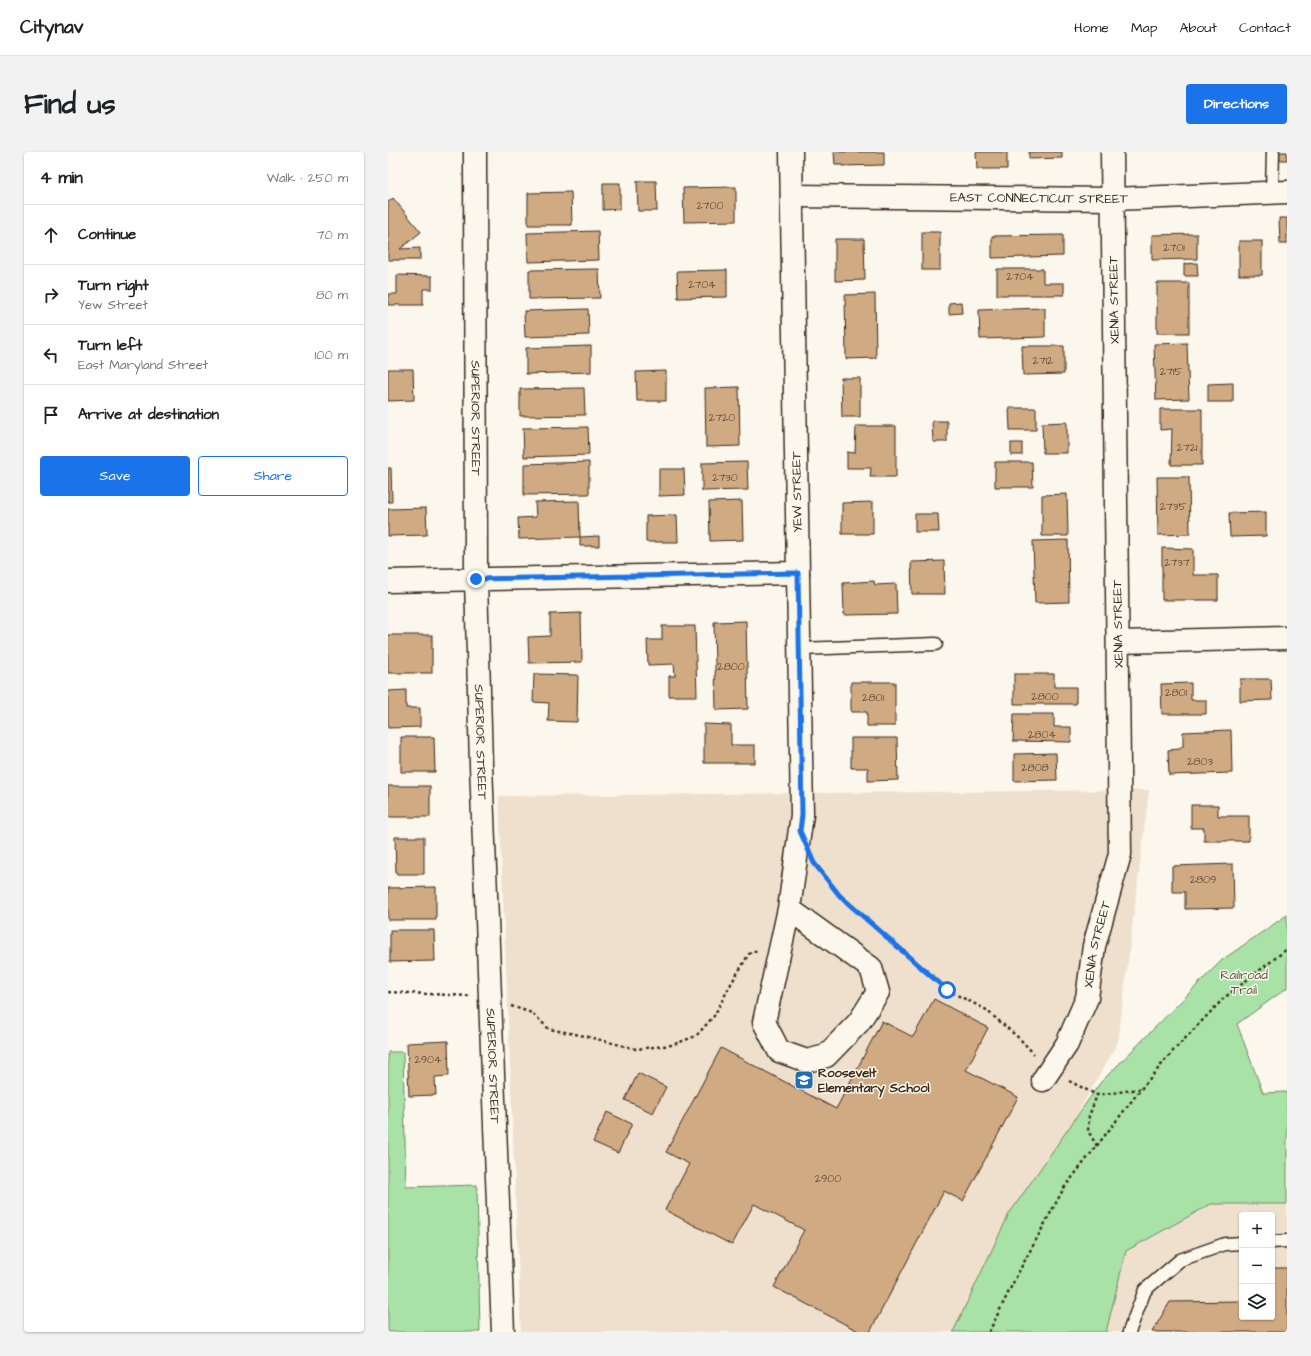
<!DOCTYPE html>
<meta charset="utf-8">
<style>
body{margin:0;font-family:"Architects Daughter",sans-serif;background:#f2f2f2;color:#202124}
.controls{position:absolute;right:12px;bottom:12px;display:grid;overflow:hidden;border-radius:4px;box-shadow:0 1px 3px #0004}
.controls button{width:36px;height:36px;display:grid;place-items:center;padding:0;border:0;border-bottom:1px solid #e0e0e0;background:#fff;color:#202124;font:20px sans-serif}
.stop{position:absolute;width:12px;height:12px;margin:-9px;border:3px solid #1a73e8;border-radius:50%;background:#fff}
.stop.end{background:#1a73e8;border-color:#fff;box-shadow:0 1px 4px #0008}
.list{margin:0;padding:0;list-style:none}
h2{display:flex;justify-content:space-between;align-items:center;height:52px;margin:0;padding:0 16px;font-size:17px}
h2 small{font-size:13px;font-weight:400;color:#757577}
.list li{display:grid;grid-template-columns:26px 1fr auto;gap:12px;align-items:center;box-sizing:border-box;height:60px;padding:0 16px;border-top:1px solid #e0e0e0}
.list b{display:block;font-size:15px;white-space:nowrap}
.list p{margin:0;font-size:13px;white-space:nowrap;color:#757577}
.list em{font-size:13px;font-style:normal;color:#757577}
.actions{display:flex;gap:8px;padding:12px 16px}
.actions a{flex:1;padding:9px 0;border:1px solid #1a73e8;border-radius:4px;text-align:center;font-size:14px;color:#1a73e8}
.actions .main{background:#1a73e8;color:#fff}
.icon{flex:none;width:22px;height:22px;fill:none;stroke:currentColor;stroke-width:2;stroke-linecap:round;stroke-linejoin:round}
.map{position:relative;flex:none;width:899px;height:1180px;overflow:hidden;border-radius:4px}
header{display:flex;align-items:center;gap:24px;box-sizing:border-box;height:56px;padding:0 20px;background:#fff;border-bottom:1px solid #e0e0e0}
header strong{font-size:19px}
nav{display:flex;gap:22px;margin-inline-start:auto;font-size:14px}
.intro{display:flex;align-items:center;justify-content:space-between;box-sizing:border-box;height:96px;padding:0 24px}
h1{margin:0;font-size:28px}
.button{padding:10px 18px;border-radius:4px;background:#1a73e8;color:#fff;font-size:14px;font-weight:700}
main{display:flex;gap:24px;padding:0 24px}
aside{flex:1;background:#fff;border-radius:4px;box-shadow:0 1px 3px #0004}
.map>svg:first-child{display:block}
.built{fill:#eee0cc;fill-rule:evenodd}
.green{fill:#a8e2a7;stroke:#728662}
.building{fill:#d0aa82;stroke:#3b2a1e}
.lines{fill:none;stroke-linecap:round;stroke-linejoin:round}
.service-casing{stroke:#3b2a1e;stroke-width:15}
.minor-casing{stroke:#3b2a1e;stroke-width:25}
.path{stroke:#3b2a1e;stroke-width:2.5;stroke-dasharray:3 3;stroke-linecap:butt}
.service{stroke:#fbf7ec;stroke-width:12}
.minor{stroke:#fbf7ec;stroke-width:22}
.route{stroke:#1a73e8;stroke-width:5}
.labels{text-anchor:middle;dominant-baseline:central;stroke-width:3;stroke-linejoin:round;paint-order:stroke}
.number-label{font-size:11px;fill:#604a37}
.street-label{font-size:13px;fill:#3b2a1e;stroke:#fbf7ec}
.park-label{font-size:13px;fill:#565840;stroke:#fbf7ec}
.poi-label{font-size:13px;font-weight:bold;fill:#3b2a1e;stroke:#fbf7ec;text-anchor:start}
</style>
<header>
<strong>Citynav</strong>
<nav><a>Home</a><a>Map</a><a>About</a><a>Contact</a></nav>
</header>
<div class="intro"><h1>Find us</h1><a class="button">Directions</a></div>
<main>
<aside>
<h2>4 min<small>Walk · 250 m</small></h2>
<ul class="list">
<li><svg class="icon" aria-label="ahead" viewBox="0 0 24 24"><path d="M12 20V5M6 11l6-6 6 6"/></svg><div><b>Continue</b></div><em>70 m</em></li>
<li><svg class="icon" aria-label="right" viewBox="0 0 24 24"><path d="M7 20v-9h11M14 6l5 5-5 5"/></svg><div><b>Turn right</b><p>Yew Street</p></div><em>80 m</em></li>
<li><svg class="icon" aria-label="left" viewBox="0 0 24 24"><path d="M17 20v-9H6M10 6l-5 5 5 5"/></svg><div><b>Turn left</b><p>East Maryland Street</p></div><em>100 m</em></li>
<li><svg class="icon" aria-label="arrive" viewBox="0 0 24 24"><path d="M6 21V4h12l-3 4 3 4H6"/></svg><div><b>Arrive at destination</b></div></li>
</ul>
<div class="actions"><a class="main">Save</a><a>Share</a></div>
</aside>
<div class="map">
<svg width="899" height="1180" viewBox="0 0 899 1180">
<rect width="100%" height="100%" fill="#fbf7ec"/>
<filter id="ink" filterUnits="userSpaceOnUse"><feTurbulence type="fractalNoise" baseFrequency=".025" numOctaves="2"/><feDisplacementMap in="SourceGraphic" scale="8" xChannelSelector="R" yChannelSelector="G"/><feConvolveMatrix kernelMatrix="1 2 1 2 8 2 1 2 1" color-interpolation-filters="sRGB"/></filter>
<g filter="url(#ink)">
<g class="built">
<path d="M761,638L730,890L567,1180H133L111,644Z"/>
<path d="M823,1052H899V1180H718L738,1099ZM854,1063H884V1165H854Z"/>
</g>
<g class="green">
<path d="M899,763V836L849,872L875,941L899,940V1052H823L738,1099L718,1180H565L621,1062L712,931L834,808Z"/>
<path d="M0,900H15L18,1035L89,1033L92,1180H0Z"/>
</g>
<g class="building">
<path d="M446,0H496V13L454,14V13H447Z"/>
<path d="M588,0H619V17H589Z"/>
<path d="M641,0H674V6L641,7Z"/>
<rect x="889" y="0" width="10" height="8"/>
<path d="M249,29H268L269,59H250Z"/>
<path d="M215,31H232V57L215,58Z"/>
<path d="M348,35V69L296,70L295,36Z"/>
<path d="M183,40L184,73H140V41Z"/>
<path d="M5,46L33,80L12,97L32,96V108H1L0,106V50Z"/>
<path d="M891,66H899V92H892Z"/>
<path d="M210,79L211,108L140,110L139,81Z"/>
<rect x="534" y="80" width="18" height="38"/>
<path d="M809,82V107L764,108V83Z"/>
<path d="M675,83V104L604,106V84Z"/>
<path d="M447,87H476L477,128L447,129Z"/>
<rect x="851" y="89" width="23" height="34"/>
<path d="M809,111L810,124H796V112Z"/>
<path d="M211,117L212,146L141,147V118Z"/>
<path d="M609,117H655V131H676V143H609Z"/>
<path d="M339,118V145L290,146L289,119Z"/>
<path d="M9,123L44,124V137H35V153H0V142H9Z"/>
<rect x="769" y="131" width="32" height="50"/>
<path d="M487,142L488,206L458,207L457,143Z"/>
<path d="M573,150L574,161L561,162V151Z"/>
<path d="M657,156V185L592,187L591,158Z"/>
<path d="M200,157L201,183L137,185L136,159Z"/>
<path d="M799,191L801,247L768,248L766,192Z"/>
<path d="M203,194V220L138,222V196Z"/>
<path d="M634,194H676V222L635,223Z"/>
<path d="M0,217H25L26,248L0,249Z"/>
<path d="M278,219V249H249L248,220Z"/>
<path d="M453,226H472V265H454Z"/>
<path d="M845,231V250H820V232Z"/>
<path d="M351,235L352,294L318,295L317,236Z"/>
<path d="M196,236L197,263L132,264V237Z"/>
<path d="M621,256H648V278H622Z"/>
<path d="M772,257H814V313H783L784,277L772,278Z"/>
<path d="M544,269H559V290H545Z"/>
<path d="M679,270V301H655L654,271Z"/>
<path d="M468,274H508V325H482L483,316H459V300L467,301Z"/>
<path d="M200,275L201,303L136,305L135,276Z"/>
<rect x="623" y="291" width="11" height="12"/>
<path d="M201,310V342L136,343V312Z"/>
<path d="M359,310L360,338L314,339V311Z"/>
<path d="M607,310H644L645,335H607Z"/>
<path d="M0,316H3L4,350H0Z"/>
<path d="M271,317H296L297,343L271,344Z"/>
<path d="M769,325H801L802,382L770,383Z"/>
<path d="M679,342L680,384H654V343Z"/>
<path d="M191,349L192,385L131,387L130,366L148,365L147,350Z"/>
<path d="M354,349L355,388L322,389L321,350Z"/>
<path d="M485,350V382H454V351Z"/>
<path d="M38,356L39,383L0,384V357Z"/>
<path d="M878,360V384L842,385L841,361Z"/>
<path d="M527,362H550L551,380H527Z"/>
<path d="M289,363L290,390H258V364Z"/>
<path d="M211,384V394H192V385Z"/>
<path d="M680,388L681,450L647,451L645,389Z"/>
<path d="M774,396L805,397V423H830V448H774Z"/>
<path d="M556,409L557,442H524L523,410Z"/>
<path d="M486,429L487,433L508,432L509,462L457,463V462H456L455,431Z"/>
<path d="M193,461L194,510L141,511L140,485L162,484V462Z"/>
<path d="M358,469L360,557L328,558L326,470Z"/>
<path d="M274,474H307L309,544H281V524H287L286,512L260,513L259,488H274Z"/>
<rect x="0" y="483" width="44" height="38"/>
<path d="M146,522L190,523L189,570L160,569L161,551L145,550Z"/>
<path d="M626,522H666V535H688V552H626Z"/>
<path d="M852,527H883L884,548L852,549Z"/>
<path d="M463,530H507V574H479V560H463Z"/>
<path d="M803,531V548H818V562H774L773,532Z"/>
<path d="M18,538V556H32V575L0,576V539Z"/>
<path d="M626,562H666V575H683V590L625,589Z"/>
<path d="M316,572L343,573V593H367V611H316Z"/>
<path d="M843,578L844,621L781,623L780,598L792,597V595H795V580Z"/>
<path d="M13,585H46L47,620H13Z"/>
<path d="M463,586H509L510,628L480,629V616H463Z"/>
<path d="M668,601L669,628L626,629V602Z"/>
<rect x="0" y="634" width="42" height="31"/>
<path d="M803,653H830V664H861V689H816V676H803Z"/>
<path d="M7,685H36V722H8Z"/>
<path d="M845,712L846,756L797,757V740H784V714Z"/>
<path d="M48,735V768H0V736Z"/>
<path d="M2,778H46L47,809L2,810Z"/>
<path d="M546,847L600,876L578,918L630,945L575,1049L556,1039L482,1180H472L386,1135L416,1078L366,1052L344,1093L277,1058L301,1012L278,1000L333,896L448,957L494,869L525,885Z"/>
<path d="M60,889L61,924L47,925L48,943L21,944L19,891Z"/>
<path d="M250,921L278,935L265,961L237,948Z"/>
<path d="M219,960L244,972L230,1001L205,990Z"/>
<path d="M884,1116H899V1180H764L782,1150L854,1149V1165H884Z"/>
</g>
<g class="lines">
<defs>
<g id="service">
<path d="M884,40L885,0"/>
<path d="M412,497L548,492"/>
<path d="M884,1090L899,1089"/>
<path d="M741,1180L757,1138L792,1108L837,1092L854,1091"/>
</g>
<g id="minor">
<path id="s1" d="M87,0L88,427L93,613L115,1180"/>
<path id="s2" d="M404,44L725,47L899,40"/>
<path d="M0,429L410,421"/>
<path d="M731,490L899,486"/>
<path d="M401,757L376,870L391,899L419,909L438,904L471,870L490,840L483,816L401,757L414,663L403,0"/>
<path id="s3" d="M655,928L679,892L699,846L706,794L732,702L724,0"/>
</g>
</defs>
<use href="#service" class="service-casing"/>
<use href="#minor" class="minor-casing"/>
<g class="path">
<path d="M429,714L452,744L527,810L559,838L597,857L632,887L646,902"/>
<path d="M0,840L82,844"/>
<path d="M123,854L144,861L161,877L197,884L248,897L284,893L308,884L326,864L344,830L361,802L369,798"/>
<path d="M681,929L709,943L752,937"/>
<path d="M709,994L700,979L701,964L709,943"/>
<path d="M601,1180L628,1125L676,1036L753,937L785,899L836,846L899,797"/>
</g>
<use href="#service" class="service"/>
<use href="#minor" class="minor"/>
</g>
</g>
<g class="lines" filter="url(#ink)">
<path class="route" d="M88,427L410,421L414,663L412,679L426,711L452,744L559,838"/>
</g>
<defs>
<symbol id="school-square" viewBox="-11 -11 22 22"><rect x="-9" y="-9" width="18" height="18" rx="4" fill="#1f6fb2" stroke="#fbf7ec"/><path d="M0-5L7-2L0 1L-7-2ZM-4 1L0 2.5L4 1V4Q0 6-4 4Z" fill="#fff"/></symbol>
</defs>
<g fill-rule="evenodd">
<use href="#school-square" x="405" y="917" width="22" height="22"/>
</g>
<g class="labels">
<g class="number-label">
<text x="322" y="53">2700</text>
<text x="786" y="95">2701</text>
<text x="632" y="124">2704</text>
<text x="314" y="132">2704</text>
<text x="655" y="208">2712</text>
<text x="783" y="219">2715</text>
<text x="334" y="265">2720</text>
<text x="799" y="295">2721</text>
<text x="337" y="325">2730</text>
<text x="785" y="354">2735</text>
<text x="789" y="410">2737</text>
<text x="343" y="514">2800</text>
<text x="788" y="540">2801</text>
<text x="657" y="544">2800</text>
<text x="485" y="545">2801</text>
<text x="654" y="582">2804</text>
<text x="812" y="609">2803</text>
<text x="647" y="615">2808</text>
<text x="815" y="727">2809</text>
<text x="40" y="907">2904</text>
<text x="440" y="1026">2900</text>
</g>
<g class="street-label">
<text stroke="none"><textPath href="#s2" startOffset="247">EAST CONNECTICUT STREET</textPath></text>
<text transform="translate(726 148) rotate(-91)">XENIA STREET</text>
<text stroke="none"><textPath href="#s1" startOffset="266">SUPERIOR STREET</textPath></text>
<text transform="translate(409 340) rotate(-91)">YEW STREET</text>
<text transform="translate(730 472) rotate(-91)">XENIA STREET</text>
<text stroke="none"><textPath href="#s1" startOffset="590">SUPERIOR STREET</textPath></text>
<text stroke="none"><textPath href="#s3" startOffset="148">XENIA STREET</textPath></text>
<text stroke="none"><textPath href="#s1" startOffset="914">SUPERIOR STREET</textPath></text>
</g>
<g class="park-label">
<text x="856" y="823">Railroad<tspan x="856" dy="15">Trail</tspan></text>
</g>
<g class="poi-label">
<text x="430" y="921">Roosevelt<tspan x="430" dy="15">Elementary School</tspan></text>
</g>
</g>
</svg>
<div class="controls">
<button>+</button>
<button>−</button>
<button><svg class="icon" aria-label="layers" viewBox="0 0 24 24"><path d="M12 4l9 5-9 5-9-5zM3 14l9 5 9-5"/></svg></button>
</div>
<div class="stop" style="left:559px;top:838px"></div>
<div class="stop end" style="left:88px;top:427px"></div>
</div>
</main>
